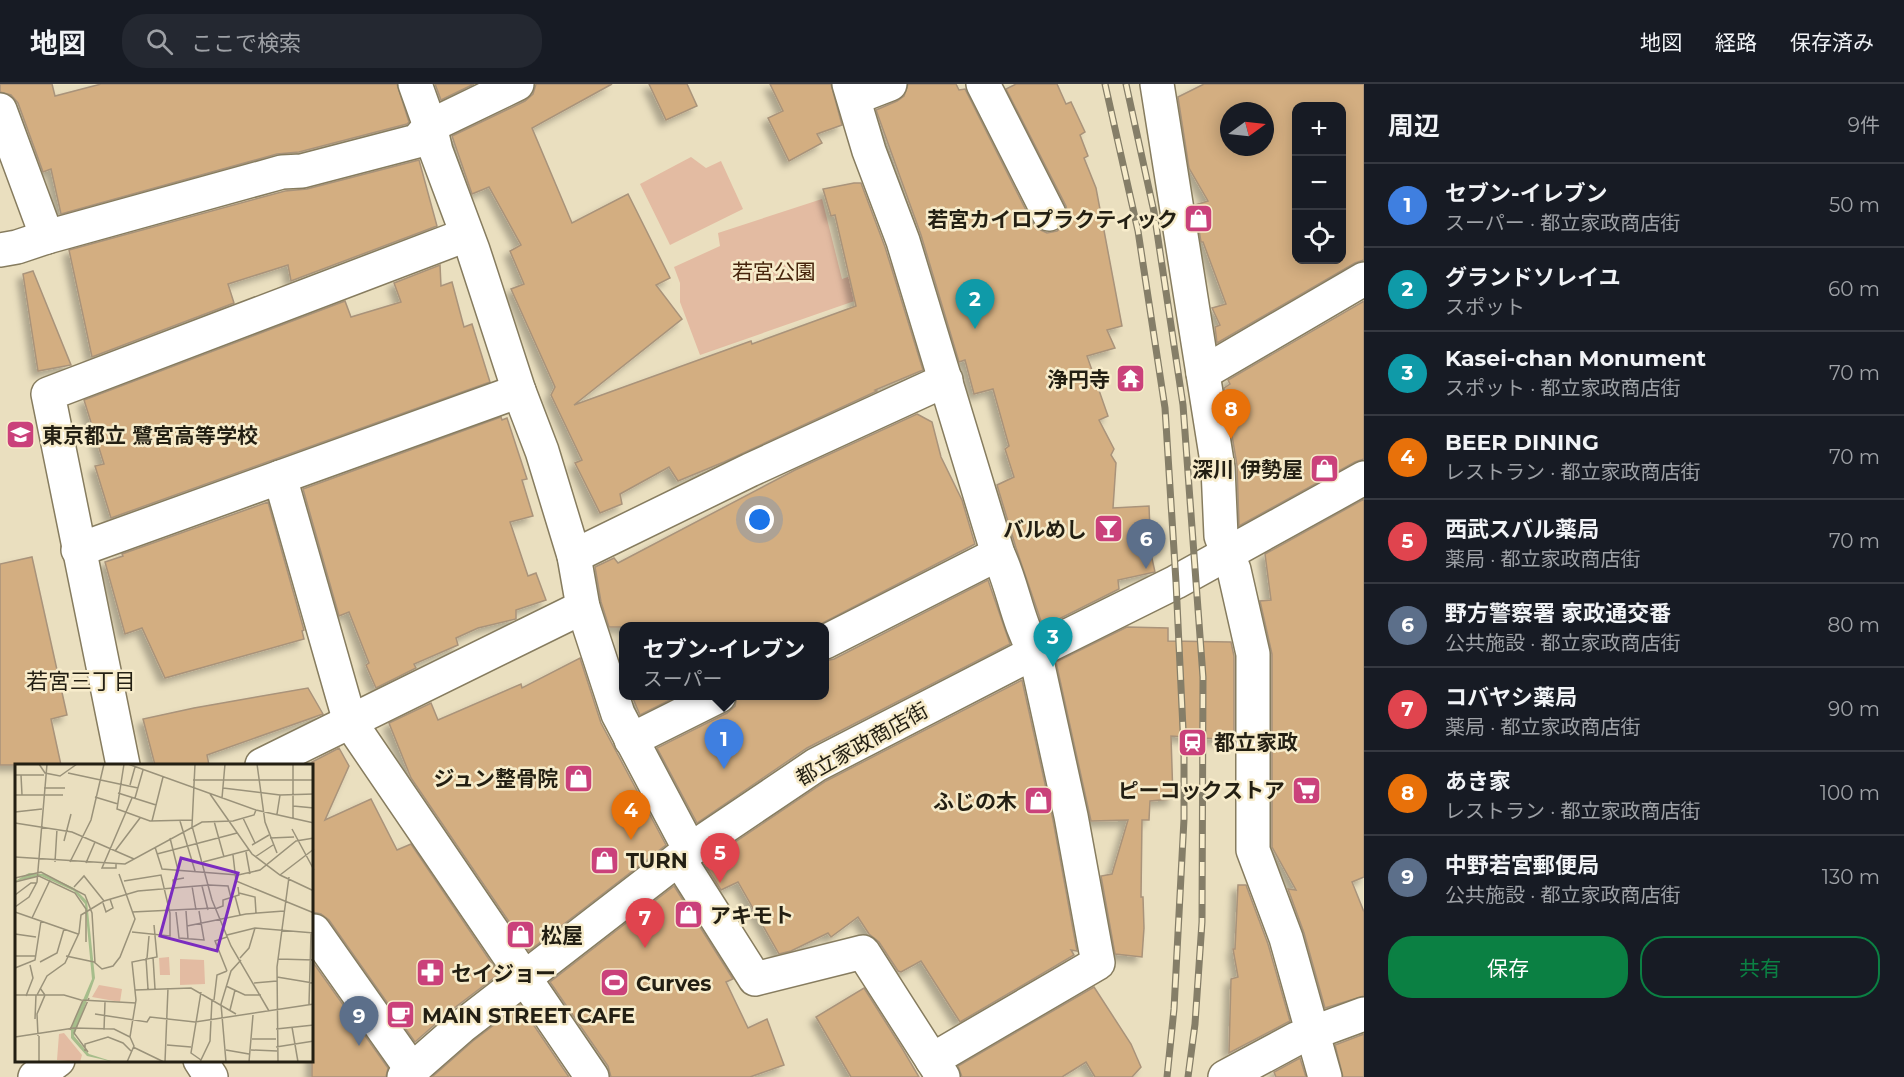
<!DOCTYPE html>
<html lang="ja">
<meta charset="utf-8">
<style>
body{margin:0;font-family:Montserrat,"Noto Sans JP",sans-serif;background:#242831;color:#f1f3f6}
.controls{position:absolute;right:18px;top:18px;display:grid;overflow:hidden;border-radius:12px;box-shadow:0 3px 15px #0003}
.controls button{width:54px;height:54px;display:grid;place-items:center;padding:0;border:0;border-bottom:2px solid #363941;background:#171b24;color:#f1f3f6;font:30px sans-serif}
.compass{position:absolute;left:1220px;top:18px;width:54px;height:54px;border-radius:50%;background:#171b24;box-shadow:0 3px 15px #0003;rotate:75deg}
.you{position:absolute;left:760px;top:436px;width:21px;height:21px;margin:-15px;border:4px solid #fff;border-radius:50%;background:#1a73e8;box-shadow:0 0 0 9px #1a73e833}
.badge{display:grid;place-items:center;width:39px;height:39px;border-radius:50%;background:#0b8043;color:#fff;font-size:20px;font-weight:700}
.pin{position:absolute;translate:-50% -50px;filter:drop-shadow(0 2px 3px #0008)}
.pin::after{content:'';position:absolute;top:32px;width:21px;height:18px;background:inherit;clip-path:polygon(0 0,100% 0,50% 100%)}
.popup{position:absolute;left:619px;top:538px;width:210px;height:78px;box-sizing:border-box;display:grid;place-content:center;border-radius:12px;background:#171b24;filter:drop-shadow(0 2px 4px #0005);font-size:20px;white-space:nowrap;color:#9ea1a6}
.popup b{font-size:22px;color:#f1f3f6}
.popup::after{content:'';position:absolute;left:50%;top:100%;margin-left:-12px;border:12px solid transparent;border-top-color:#171b24}
.list{margin:0;padding:0;list-style:none}
h2{display:flex;justify-content:space-between;align-items:center;height:78px;margin:0;padding:0 24px;font-size:26px}
h2 small{font-size:20px;font-weight:400;color:#9ea1a6}
.list li{display:grid;grid-template-columns:39px 1fr auto;gap:18px;align-items:center;box-sizing:border-box;height:84px;padding:0 24px;border-top:2px solid #363941}
.list b{display:block;font-size:22px;white-space:nowrap}
.list p{margin:0;font-size:20px;white-space:nowrap;color:#9ea1a6}
.list em{font-size:20px;font-style:normal;color:#9ea1a6}
.actions{display:flex;gap:12px;padding:18px 24px}
.actions a{flex:1;padding:14px 0;border:2px solid #0b8043;border-radius:24px;text-align:center;font-size:21px;color:#0b8043}
.actions .main{background:#0b8043;color:#fff}
.icon{flex:none;width:33px;height:33px;fill:none;stroke:currentColor;stroke-width:2;stroke-linecap:round;stroke-linejoin:round}
.map{position:relative;flex:none;width:1364px;height:993px;overflow:hidden}
header{display:flex;align-items:center;gap:36px;box-sizing:border-box;height:84px;padding:0 30px;background:#171b24;border-bottom:2px solid #363941}
header strong{font-size:28px}
nav{display:flex;gap:33px;margin-inline-start:auto;font-size:21px}
.search{width:420px;height:54px;background:#242831;display:flex;align-items:center;gap:15px;box-sizing:border-box;padding:0 21px;border-radius:24px;color:#9ea1a6;font-size:22px}
main{display:flex}
aside{flex:1;background:#171b24}
.map>svg:first-child{display:block}
.green{fill:#e3bba2}
.building{fill:#d3ae81;stroke:#a9937a;stroke-width:1.5;fill-rule:evenodd;filter:url(#shadow)}
.lines{fill:none;stroke-linecap:round;stroke-linejoin:round}
.minor-casing{stroke:#867c5f;stroke-width:36}
.minor{stroke:#fff;stroke-width:33}
.rail-casing{stroke:#857e68;stroke-width:7}
.rail{stroke:#f7eccb;stroke-width:4.5;stroke-dasharray:14;stroke-linecap:butt}
.labels{text-anchor:middle;dominant-baseline:central;stroke-width:5;stroke-linejoin:round;paint-order:stroke}
.poi-label{font-size:21px;font-weight:bold;fill:#231f13;stroke:#f7eccb;text-anchor:start}
.park-label{font-size:21px;fill:#46240c;stroke:#f7eccb}
.street-label{font-size:21px;fill:#231f13;stroke:#f7eccb}
.neighbourhood-label{font-size:22px;fill:#231f13;stroke:#f7eccb}
.inset-road{fill:none;stroke:#9a927a;stroke-width:1.5}
.view{fill:#7b2cbf;fill-opacity:0.15;stroke:#7b2cbf;stroke-width:3}
.inset-edge{fill:none;stroke:#231f13;stroke-width:3}
</style>
<header>
<strong>地図</strong>
<div class="search"><svg class="icon" aria-label="search" viewBox="0 0 24 24"><circle cx="10" cy="10" r="6"/><path d="M15 15l6 6"/></svg>ここで検索</div>
<nav><a>地図</a><a>経路</a><a>保存済み</a></nav>
</header>
<main>
<div class="map">
<svg width="1364" height="993" viewBox="0 0 1364 993">
<defs>
<filter id="shadow"><feDropShadow dx="-5.5" dy="5.5" stdDeviation="3" flood-color="#0004"/></filter>
</defs>
<rect width="100%" height="100%" fill="#eadfbf"/>
<g class="green">
<path d="M691,73L706,84L721,77L743,125L670,161L640,100Z"/>
<path d="M822,115L842,195L898,176L906,199L700,271L680,218V199L674,183L720,162L718,149Z"/>
</g>
<g class="building">
<path d="M0,0H52L55,12L101,0H397L409,38L407,40L299,68L277,70L61,130L51,85L43,88L18,19L11,11L0,8Z"/>
<path d="M435,0H474L441,16Z"/>
<path d="M536,0H612L532,44L572,139L628,110L670,194L656,201L682,235L574,321L751,257L752,260L856,222L835,131L831,132L823,105L854,99H861L885,163L923,286L875,306L877,307L724,378L678,397L669,383L620,410L622,420L600,429L575,379L582,376L551,311L555,303L511,205L524,200L510,167L521,161L489,103L472,110L452,52L525,17L533,10Z"/>
<path d="M649,0H687L697,22L666,36Z"/>
<path d="M770,0H831L842,41L817,50L822,59L789,77L768,34L783,27Z"/>
<path d="M908,0H956L959,6L965,5L1032,138L1038,145L1047,149L1057,147L1064,141L1068,132L1066,122L1006,5L1016,0H1057L1066,20L1071,18L1085,48L1080,51L1088,72L1084,74L1096,104L1122,242L1107,246L1115,264L1087,272L1108,332L1099,336L1114,365L1111,371L1116,379L1113,424L1149,422L1151,470L1155,488L1118,496L1119,505L1043,543L1016,464L997,401L1014,393L1005,365L1009,362L993,305L974,310L965,276L959,278L921,151L876,26L897,17L904,12Z"/>
<path d="M1204,0H1364V176L1355,179L1217,259L1215,243L1220,241L1212,224L1226,220L1203,158H1201L1195,121L1208,117L1189,84L1178,13ZM1296,22H1341V176H1296ZM1229,27H1265V63H1229Z"/>
<path d="M419,76L437,142L291,197L288,181L228,200L234,219L92,273L69,166L285,107L307,105Z"/>
<path d="M440,181L441,202L452,198L464,243L472,240L490,298L111,434L95,382L104,380L84,316L345,217L351,233L401,218L394,199Z"/>
<path d="M33,187L71,281L38,287L23,190Z"/>
<path d="M1364,217V375L1355,378L1239,442L1237,381L1224,304L1230,300L1228,296Z"/>
<path d="M917,330L932,338L941,373L962,416L975,460L815,543H609L601,518L595,483L614,474L618,479L795,386Z"/>
<path d="M501,333L502,336L507,334L527,395L522,396L533,432L510,438L528,492L536,489L546,516L516,526V535L478,544L456,554L458,561L414,580L416,584L376,604L366,581L369,579L349,528L339,532L303,405Z"/>
<path d="M1364,415V793L1352,798L1364,828V912L1325,924L1304,849L1288,805L1296,806L1272,763V570L1260,517L1271,516L1265,470Z"/>
<path d="M268,418L304,546L302,547L304,555L165,594L142,544L125,550L105,478L123,472L122,470Z"/>
<path d="M32,473L67,631L51,635L61,681H0V480Z"/>
<path d="M988,496L1010,560L807,664L697,739L657,664L727,629L735,622L737,612H825V577L834,575Z"/>
<path d="M1127,543L1168,544V557L1231,558L1234,572V656L1171,652L1173,715L1150,717L1149,736H1142L1141,813H1143L1144,844L1142,873L1115,870L1101,792L1112,790L1128,736L1091,737L1056,578Z"/>
<path d="M580,574L601,639L666,761L529,867L411,694L389,639L431,619L438,636L521,600L522,604Z"/>
<path d="M1022,596L1053,736L1077,867L1071,866L1074,871L960,938L921,877L901,888L898,887L879,858L869,850L858,833L831,853L828,849L791,867L779,870L738,798L721,806L704,779L826,697Z"/>
<path d="M308,604L323,630L207,671L209,681H155L143,635L194,624Z"/>
<path d="M632,612H678L640,631Z"/>
<path d="M339,664L349,682L325,736L371,715L397,766L411,760L499,890L449,928L415,958L329,836L321,830L312,828V678Z"/>
<path d="M1238,801H1246L1268,860L1290,937L1229,969L1231,895L1238,893L1233,865H1235Z"/>
<path d="M674,802L733,895L726,898L748,944L767,935L784,981L750,993H611L608,982L550,898Z"/>
<path d="M312,877L388,984L386,993H312Z"/>
<path d="M1094,903L1131,960L1141,983L1132,993H1095L1086,978L1062,993H962L958,982Z"/>
<path d="M864,904L902,964L919,993H851L816,933Z"/>
<path d="M520,921L569,993H432L473,957Z"/>
<path d="M1364,950V993H1343L1335,961Z"/>
<path d="M1300,974L1306,993H1276L1274,988Z"/>
</g>
<g class="lines">
<defs>
<g id="minor">
<path d="M415,0L430,42L436,67L473,166L519,307L542,367L574,472L583,523L618,630L690,766"/>
<path d="M849,0L869,67L903,157L998,470C1013,501 1017,538 1035,568L1071,732L1098,879L932,976"/>
<path d="M983,0L1049,130"/>
<path d="M1157,0L1218,384L1221,452L1234,486L1253,570V766L1286,854L1325,993"/>
<path d="M854,14L890,0"/>
<path d="M0,26L47,153L282,88L302,87L417,57L430,42L517,0"/>
<path d="M0,166L17,163L47,153"/>
<path d="M1203,289L1364,195"/>
<path d="M280,393L350,638L592,993"/>
<path d="M78,466L519,307"/>
<path d="M574,472L750,386L946,296"/>
<path d="M825,558L998,470"/>
<path d="M631,656L719,612"/>
<path d="M123,681L48,310L466,151"/>
<path d="M262,681L583,523"/>
<path d="M679,775L755,895L863,868L943,993"/>
<path d="M314,847L412,986"/>
<path d="M200,976L211,993"/>
<path d="M35,993L58,976"/>
<path d="M404,993L461,943L690,766L816,681L1035,568L1176,498L1364,394"/>
<path d="M1225,993L1296,955L1364,930"/>
</g>
</defs>
<use href="#minor" class="minor-casing"/>
<use href="#minor" class="minor"/>
<defs>
<g id="rail">
<path d="M1105,0L1138,147L1165,324L1176,498L1184,666V735L1174,925L1167,993"/>
<path d="M1126,0L1154,128L1183,321L1203,593L1202,838L1195,940L1188,993"/>
</g>
</defs>
<use href="#rail" class="rail-casing"/>
<use href="#rail" class="rail"/>
</g>
<defs>
<symbol id="shop-square" viewBox="-11 -11 22 22"><rect x="-9" y="-9" width="18" height="18" rx="4" fill="#ca417b" stroke="#f7eccb"/><path d="M-5-2.5h2.3a2.7 3.5 0 0 1 5.4 0H5L5.5 6h-11ZM-1.5-2.5h3a1.5 2.3 0 0 0-3 0Z" fill="#fff"/></symbol>
<symbol id="temple-square" viewBox="-11 -11 22 22"><rect x="-9" y="-9" width="18" height="18" rx="4" fill="#ca417b" stroke="#f7eccb"/><path d="M0-6L5-2H3V0L6.5 2.5H4V6H1.5V3h-3V6H-4V2.5H-6.5L-3 0V-2H-5Z" fill="#fff"/></symbol>
<symbol id="school-square" viewBox="-11 -11 22 22"><rect x="-9" y="-9" width="18" height="18" rx="4" fill="#ca417b" stroke="#f7eccb"/><path d="M0-5L7-2L0 1L-7-2ZM-4 1L0 2.5L4 1V4Q0 6-4 4Z" fill="#fff"/></symbol>
<symbol id="bar-square" viewBox="-11 -11 22 22"><rect x="-9" y="-9" width="18" height="18" rx="4" fill="#ca417b" stroke="#f7eccb"/><path d="M-6-5H6L.8 .8V4.5H3.5V6h-7V4.5H-.8V.8Z" fill="#fff"/></symbol>
<symbol id="station-square" viewBox="-11 -11 22 22"><rect x="-9" y="-9" width="18" height="18" rx="4" fill="#ca417b" stroke="#f7eccb"/><path d="M-3-6H3Q5-6 5-4V2Q5 4 3 4L4.5 6H3L1.5 4h-3L-3 6H-4.5L-3 4Q-5 4-5 2V-4Q-5-6-3-6ZM-3.5-4v3h7v-3ZM-3.5 1v1.5H-2V1ZM2 1v1.5H3.5V1Z" fill="#fff"/></symbol>
<symbol id="supermarket-square" viewBox="-11 -11 22 22"><rect x="-9" y="-9" width="18" height="18" rx="4" fill="#ca417b" stroke="#f7eccb"/><path d="M-6-5.5h2.5l.6 2H6L4.5 2H-2.5L-4.4-4H-6ZM-1.5 3.2a1.3 1.3 0 1 0 .1 0ZM3 3.2a1.3 1.3 0 1 0 .1 0Z" fill="#fff"/></symbol>
<symbol id="pharmacy-square" viewBox="-11 -11 22 22"><rect x="-9" y="-9" width="18" height="18" rx="4" fill="#ca417b" stroke="#f7eccb"/><path d="M-2-6h4v4h4v4h-4v4h-4v-4h-4v-4h4Z" fill="#fff"/></symbol>
<symbol id="stadium-square" viewBox="-11 -11 22 22"><rect x="-9" y="-9" width="18" height="18" rx="4" fill="#ca417b" stroke="#f7eccb"/><path d="M0-5a6.5 5 0 1 0 0 10a6.5 5 0 1 0 0-10ZM-3.5-1.8h7v3.6h-7Z" fill="#fff"/></symbol>
<symbol id="cafe-square" viewBox="-11 -11 22 22"><rect x="-9" y="-9" width="18" height="18" rx="4" fill="#ca417b" stroke="#f7eccb"/><path d="M-5.5-4.5H6V0H3Q3 3.5 0 3.5H-2.5Q-5.5 3.5-5.5 0ZM3-3.2v2h1.7v-2ZM-6 4.5H4V6H-6Z" fill="#fff"/></symbol>
</defs>
<g fill-rule="evenodd">
<use href="#shop-square" x="1182" y="118" width="33" height="33"/>
<use href="#temple-square" x="1114" y="278" width="33" height="33"/>
<use href="#school-square" x="4" y="334" width="33" height="33"/>
<use href="#shop-square" x="1308" y="368" width="33" height="33"/>
<use href="#bar-square" x="1092" y="428" width="33" height="33"/>
<use href="#station-square" x="1176" y="642" width="33" height="33"/>
<use href="#shop-square" x="562" y="678" width="33" height="33"/>
<use href="#supermarket-square" x="1290" y="690" width="33" height="33"/>
<use href="#shop-square" x="1022" y="700" width="33" height="33"/>
<use href="#shop-square" x="588" y="760" width="33" height="33"/>
<use href="#shop-square" x="672" y="814" width="33" height="33"/>
<use href="#shop-square" x="504" y="834" width="33" height="33"/>
<use href="#pharmacy-square" x="414" y="872" width="33" height="33"/>
<use href="#stadium-square" x="598" y="882" width="33" height="33"/>
<use href="#cafe-square" x="384" y="914" width="33" height="33"/>
</g>
<g class="labels">
<g class="poi-label">
<text x="1178" y="135" text-anchor="end">若宮カイロプラクティック</text>
<text x="1110" y="295" text-anchor="end">浄円寺</text>
<text x="42" y="351">東京都立 鷺宮高等学校</text>
<text x="1303" y="385" text-anchor="end">深川 伊勢屋</text>
<text x="1087" y="445" text-anchor="end">バルめし</text>
<text x="1214" y="658">都立家政</text>
<text x="558" y="694" text-anchor="end">ジュン整骨院</text>
<text x="1285" y="706" text-anchor="end">ピーコックストア</text>
<text x="1017" y="717" text-anchor="end">ふじの木</text>
<text x="626" y="776">TURN</text>
<text x="710" y="831">アキモト</text>
<text x="541" y="851">松屋</text>
<text x="451" y="889">セイジョー</text>
<text x="636" y="899">Curves</text>
<text x="422" y="931">MAIN STREET CAFE</text>
</g>
<g class="park-label">
<text x="774" y="187">若宮公園</text>
</g>
<g class="street-label">
<text transform="translate(862 660) rotate(-29)">都立家政商店街</text>
</g>
<g class="neighbourhood-label">
<text x="81" y="597">若宮三丁目</text>
</g>
</g>
<g transform="translate(15 680)">
<rect width="298" height="298" fill="#eadfbf"/>
<path d="M154,193L155,211H145L144,194ZM165,195L189,196L190,220L165,221ZM84,221L107,225L105,238L77,233ZM49,269L67,291L65,298L42,296L44,270Z" fill="#e3bba2"/>
<path d="M14,109L29,110L59,124L72,137L80,214L59,272L74,290L99,298L72,292L56,274V264L77,215L70,140L59,127L26,112L0,117Z" fill="#a6bd8b"/>
<path class="inset-road" d="M24,0L30,9L45,12L62,0M109,0L102,45L135,57L177,56M113,0L241,46L299,59M180,0L177,62L197,136L216,182L254,247M242,0L250,58L262,89M278,0V54M53,9L123,24M0,11H29M6,11L7,31M178,16H299M115,21L120,3M29,24H50M208,24L265,31L299,30M103,29L141,41M195,30L237,90L265,111L299,127M0,31H48M80,33L103,40M120,34L128,6M207,34L210,0M278,42L299,44M0,48L27,45M262,50L265,31M228,54L240,79M137,57L148,13M165,57L180,107M199,57L209,93M0,59L57,68L119,95M277,65L299,106M155,74L163,106M255,74L279,73M49,77L56,50M237,81L254,71M140,83L147,105L223,111L245,106L281,77L299,74M100,87L125,54M231,88L235,110M142,90L222,69M218,91L221,117L299,149M0,93L110,100L187,58L218,57L239,51L241,46M240,93L258,81M40,98L42,65M55,98L76,56L89,0M188,98L234,86M71,99L80,78M101,99V104H87L117,34M265,111L299,85M0,114L26,108L70,131L77,149L80,199M109,117L146,111L155,149V172L117,168M0,118L24,112L60,129L71,145V178M177,122L181,146M187,122L193,146M59,123L69,112L89,137M159,123L158,116L169,114M224,129L240,133L241,149M0,131L16,119H22M220,132L225,151M88,139L91,148L98,144L95,135M0,143L14,133L22,118L32,0M200,145L208,142V136L224,131L223,123M171,147L173,175M0,148L63,170M117,148L200,144M161,148L164,174L189,176L184,147M17,154L35,116M172,162L231,150L269,147M0,170L21,173M212,171L240,164L299,169M0,192H21M51,192L79,198L87,205L98,202L105,193L120,155L104,110M138,193L140,225M131,194L133,225M132,194L134,172M225,194L234,184L240,164M263,195L299,196M25,198L42,189L49,165M0,204L20,196L26,157M212,207L200,177L212,173M262,213L298,219M239,219L262,217M211,222L230,231H246M120,226L176,224L221,250M186,228L176,289L186,296M0,231H49L66,236L121,239M22,231L32,212L50,199L64,169L66,151L89,137L123,127L194,121L213,122L216,134M11,232L18,214L15,201M199,236L202,211L212,207M294,240L296,169M215,246L220,226M80,250L132,258L135,253L180,258L299,240M20,255L21,231M277,263L283,298M261,265L299,261M55,266L68,236M89,266L90,238M23,272L22,250L30,231L25,224M24,272V298M0,273L59,264L99,265L115,273M237,275H261M152,281L176,283M118,283L149,298M261,283L299,277M211,286L234,290M236,286L262,287M70,287V280L93,273L108,279L116,287M73,288L59,269L74,234M112,298L119,282L115,273L121,236L117,198L142,193L139,161M150,298L153,224M185,298L195,277L197,235M211,298L206,240L216,207L226,196M234,298L238,251M263,298L262,203L274,113"/>
<path class="view" d="M166,94L223,109L202,187L145,172Z"/>
<rect width="298" height="298" class="inset-edge"/>
</g>
</svg>
<div class="controls">
<button>+</button>
<button>−</button>
<button><svg class="icon" aria-label="locate" viewBox="0 0 24 24"><circle cx="12" cy="12" r="6"/><path d="M12 2v4M12 18v4M2 12h4M18 12h4"/></svg></button>
</div>
<svg class="compass" viewBox="-18 -18 36 36"><path d="M0-13l5 13h-10z" fill="#e53935"/><path d="M0 13l5-13h-10z" fill="#9ea1a6"/></svg>
<div class="you"></div>
<div class="pin badge" style="left:724px;top:685px;background:#3f7fe0">1</div>
<div class="popup"><b>セブン-イレブン</b>スーパー</div>
<div class="pin badge" style="left:975px;top:245px;background:#0f9aa8">2</div>
<div class="pin badge" style="left:1053px;top:583px;background:#0f9aa8">3</div>
<div class="pin badge" style="left:631px;top:756px;background:#e8710a">4</div>
<div class="pin badge" style="left:720px;top:799px;background:#e0444e">5</div>
<div class="pin badge" style="left:1146px;top:485px;background:#5c6f8a">6</div>
<div class="pin badge" style="left:645px;top:864px;background:#e0444e">7</div>
<div class="pin badge" style="left:1231px;top:355px;background:#e8710a">8</div>
<div class="pin badge" style="left:359px;top:962px;background:#5c6f8a">9</div>
</div>
<aside>
<h2>周辺<small>9件</small></h2>
<ul class="list">
<li><span class="badge" style="background:#3f7fe0">1</span><div><b>セブン-イレブン</b><p>スーパー · 都立家政商店街</p></div><em>50 m</em></li>
<li><span class="badge" style="background:#0f9aa8">2</span><div><b>グランドソレイユ</b><p>スポット</p></div><em>60 m</em></li>
<li><span class="badge" style="background:#0f9aa8">3</span><div><b>Kasei-chan Monument</b><p>スポット · 都立家政商店街</p></div><em>70 m</em></li>
<li><span class="badge" style="background:#e8710a">4</span><div><b>BEER DINING</b><p>レストラン · 都立家政商店街</p></div><em>70 m</em></li>
<li><span class="badge" style="background:#e0444e">5</span><div><b>西武スバル薬局</b><p>薬局 · 都立家政商店街</p></div><em>70 m</em></li>
<li><span class="badge" style="background:#5c6f8a">6</span><div><b>野方警察署 家政通交番</b><p>公共施設 · 都立家政商店街</p></div><em>80 m</em></li>
<li><span class="badge" style="background:#e0444e">7</span><div><b>コバヤシ薬局</b><p>薬局 · 都立家政商店街</p></div><em>90 m</em></li>
<li><span class="badge" style="background:#e8710a">8</span><div><b>あき家</b><p>レストラン · 都立家政商店街</p></div><em>100 m</em></li>
<li><span class="badge" style="background:#5c6f8a">9</span><div><b>中野若宮郵便局</b><p>公共施設 · 都立家政商店街</p></div><em>130 m</em></li>
</ul>
<div class="actions"><a class="main">保存</a><a>共有</a></div>
</aside>
</main>
